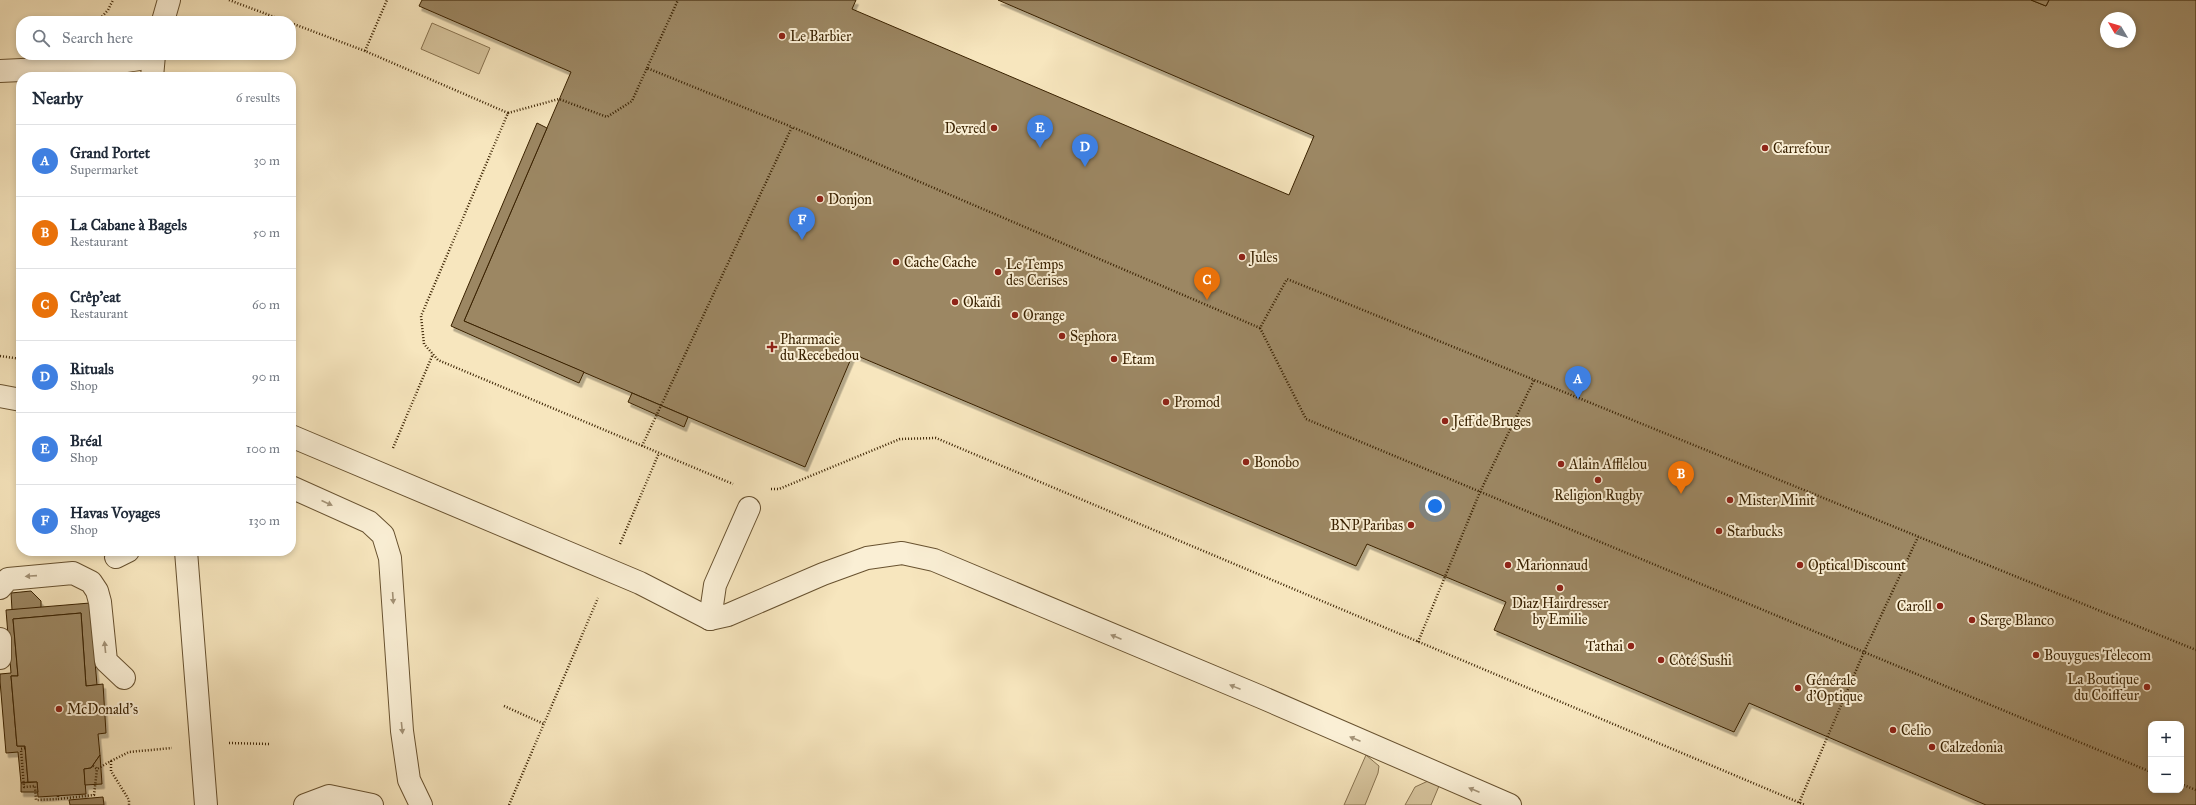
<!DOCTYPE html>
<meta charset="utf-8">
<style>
body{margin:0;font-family:"IM FELL Great Primer",serif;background:#f2f2f3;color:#1f2937}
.controls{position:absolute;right:12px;bottom:12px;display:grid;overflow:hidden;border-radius:8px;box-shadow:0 2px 6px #0003}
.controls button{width:36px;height:36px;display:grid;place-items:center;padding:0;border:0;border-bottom:1px solid #e0e1e3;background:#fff;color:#1f2937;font:20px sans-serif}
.compass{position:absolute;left:2100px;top:12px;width:36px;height:36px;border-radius:50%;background:#fff;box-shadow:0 2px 6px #0003;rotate:308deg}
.you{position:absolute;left:1435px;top:506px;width:14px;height:14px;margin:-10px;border:3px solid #fff;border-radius:50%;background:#1a73e8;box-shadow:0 0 0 6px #1a73e833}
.badge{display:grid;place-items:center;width:26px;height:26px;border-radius:50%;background:#1a73e8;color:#fff;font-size:13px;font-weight:700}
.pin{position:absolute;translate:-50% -33px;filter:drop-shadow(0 1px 2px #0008)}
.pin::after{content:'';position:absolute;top:21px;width:14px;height:12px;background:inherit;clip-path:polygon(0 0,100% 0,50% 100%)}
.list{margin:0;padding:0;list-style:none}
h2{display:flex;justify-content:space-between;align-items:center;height:52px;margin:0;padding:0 16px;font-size:17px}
h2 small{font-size:13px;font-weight:400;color:#747a83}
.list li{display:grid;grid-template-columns:26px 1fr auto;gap:12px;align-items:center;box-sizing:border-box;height:72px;padding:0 16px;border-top:1px solid #e0e1e3}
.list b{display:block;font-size:15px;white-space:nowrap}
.list p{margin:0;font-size:13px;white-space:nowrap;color:#747a83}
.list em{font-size:13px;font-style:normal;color:#747a83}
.icon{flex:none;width:22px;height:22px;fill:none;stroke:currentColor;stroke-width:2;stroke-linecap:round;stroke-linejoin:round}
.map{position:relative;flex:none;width:2196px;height:805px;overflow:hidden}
.search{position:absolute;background:#fff;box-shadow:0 2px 6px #0003;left:16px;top:16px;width:280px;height:44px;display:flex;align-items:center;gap:10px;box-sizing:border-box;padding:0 14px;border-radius:16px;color:#747a83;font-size:15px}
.panel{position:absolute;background:#fff;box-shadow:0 2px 6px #0003;left:16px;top:72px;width:280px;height:484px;border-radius:16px}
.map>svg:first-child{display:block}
.green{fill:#d7c59e;stroke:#887350}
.building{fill:#9c8763;stroke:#392101;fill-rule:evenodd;filter:url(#shadow)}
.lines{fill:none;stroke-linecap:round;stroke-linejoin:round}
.minor-casing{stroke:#685230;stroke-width:24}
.path{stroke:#392101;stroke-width:2.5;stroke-dasharray:1 2;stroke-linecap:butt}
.minor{stroke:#faefd5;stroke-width:22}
.oneway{fill:#a39276}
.poi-dot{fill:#8f2418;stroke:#faefd5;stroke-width:1.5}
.labels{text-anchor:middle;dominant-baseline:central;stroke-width:4;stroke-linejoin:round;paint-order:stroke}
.poi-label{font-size:14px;fill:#392101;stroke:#faefd5;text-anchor:start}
</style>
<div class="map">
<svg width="2196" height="805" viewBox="0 0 2196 805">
<defs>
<filter id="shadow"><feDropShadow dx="2.5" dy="4.5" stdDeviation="0" flood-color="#0004"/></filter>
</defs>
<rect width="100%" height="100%" fill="#f7e6be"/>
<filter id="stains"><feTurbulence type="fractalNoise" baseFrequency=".005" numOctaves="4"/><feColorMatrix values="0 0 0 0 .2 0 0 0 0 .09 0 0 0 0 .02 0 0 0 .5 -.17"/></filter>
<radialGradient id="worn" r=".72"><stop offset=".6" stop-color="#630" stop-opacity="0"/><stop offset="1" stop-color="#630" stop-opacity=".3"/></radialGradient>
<g class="green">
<path d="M432,23L490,48L479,74L421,49Z"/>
<path d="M1366,755L1379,766L1378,773L1365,805H1344Z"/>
<path d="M1428,781L1439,786L1431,805H1405L1415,787Z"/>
</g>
<g class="building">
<path d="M422,0H856L852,9L1289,195L1314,136L998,0H2031L2046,6L2049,0H2196V805H1986L1749,703L1734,732L1494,630L1506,602L1367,544L1356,566L853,354L805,467L464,321L571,72L419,6ZM2106,18H2130V42H2106ZM2151,724H2181V790H2151Z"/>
<path d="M2031,0H2049L2046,6Z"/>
<path d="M537,123L547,128L464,321L584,372L579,383L451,326Z"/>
<path d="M632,393L688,417L684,427L628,402Z"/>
<path d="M31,591L41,601V608L12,610L11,593Z"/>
<path d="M90,603L97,685L86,686L81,613L13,619L18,676H11L17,746H25L28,782L21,783L18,752L6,753L0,681V674L11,673L6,610Z"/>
<path d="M81,613L86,686L103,684L106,733L98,734L100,755L91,768L84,769L86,794L38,797L37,782H28L25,746H17L11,676H18L13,619Z"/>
<path d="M100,755L102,784L85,785L84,769L91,768Z"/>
<path d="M37,782L38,792H21V783Z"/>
<path d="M103,797L104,805H70L69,800Z"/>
</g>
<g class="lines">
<defs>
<g id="minor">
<path d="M163,21L169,0"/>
<path d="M0,71L85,67L153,57"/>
<path d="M152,77L154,55"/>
<path d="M0,396L21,400"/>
<path d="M291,436L640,583L710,619L728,615L823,574L867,558L902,553L934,560L1261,697L1510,805"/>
<path d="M291,487L369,522L383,535L390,558L402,731L409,780L421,805"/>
<path d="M186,551L206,805"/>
<path d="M116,557L128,551"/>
<path d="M0,588L8,579L73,573L91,582L97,591L100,602L106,661L124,678"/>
<path d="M710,619L715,585L749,508"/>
<path d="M0,639V658"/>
<path d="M305,805L329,796L372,805"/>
</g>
</defs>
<use href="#minor" class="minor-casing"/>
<g class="path">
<path d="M229,0L285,21"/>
<path d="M98,21L108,10L113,0"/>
<path d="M291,23L365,51L508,113L421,316L424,344L438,360L733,484"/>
<path d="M365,51L387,0"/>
<path d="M647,68L678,0"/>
<path d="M508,113L559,99L607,117L632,101L647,68L792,127"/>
<path d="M1260,328L1306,419L2151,772"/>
<path d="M0,356L21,359"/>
<path d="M642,446L792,127L1260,328L1287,279L2196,650"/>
<path d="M393,448L433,354"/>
<path d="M771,489H779L900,439L936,438L1805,805"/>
<path d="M620,544L659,453"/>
<path d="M1418,642L1480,492L1534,380"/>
<path d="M504,706L544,724"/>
<path d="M229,743L269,744"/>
<path d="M25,748L21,749L24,787L35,786L36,800L58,799"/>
<path d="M111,761L129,752L172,748"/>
<path d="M93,766L97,769L111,761V771L129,800V805"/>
<path d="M2181,784L2196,790"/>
<path d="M58,796V799L94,795L97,769"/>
<path d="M1799,803L1864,652L1918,537"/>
<path d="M509,805L598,598"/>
</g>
<use href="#minor" class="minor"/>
</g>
<defs><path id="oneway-solid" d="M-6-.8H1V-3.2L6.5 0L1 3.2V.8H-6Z"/></defs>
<g class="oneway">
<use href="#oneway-solid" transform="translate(327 503) rotate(24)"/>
<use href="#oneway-solid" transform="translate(31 576) rotate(176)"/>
<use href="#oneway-solid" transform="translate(393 598) rotate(86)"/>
<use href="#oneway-solid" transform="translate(1116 637) rotate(-157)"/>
<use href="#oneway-solid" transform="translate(105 647) rotate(-96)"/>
<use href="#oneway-solid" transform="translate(1235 687) rotate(-158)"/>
<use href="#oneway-solid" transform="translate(402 728) rotate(84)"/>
<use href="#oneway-solid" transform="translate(1355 739) rotate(-157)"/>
<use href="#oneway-solid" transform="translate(1474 790) rotate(-157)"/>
</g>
<g class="poi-dot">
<circle cx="782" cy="36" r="4"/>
<circle cx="994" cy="128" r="4"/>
<circle cx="1765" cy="148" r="4"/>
<circle cx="820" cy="199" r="4"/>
<circle cx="1242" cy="257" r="4"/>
<circle cx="896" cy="262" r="4"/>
<circle cx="998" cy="272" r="4"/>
<circle cx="955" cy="302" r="4"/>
<circle cx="1015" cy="315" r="4"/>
<circle cx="1062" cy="336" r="4"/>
<path d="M770 341h4v4h4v4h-4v4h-4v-4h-4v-4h4z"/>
<circle cx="1114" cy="359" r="4"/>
<circle cx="1166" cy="402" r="4"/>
<circle cx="1445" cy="421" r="4"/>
<circle cx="1246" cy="462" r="4"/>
<circle cx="1561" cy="464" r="4"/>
<circle cx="1598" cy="480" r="4"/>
<circle cx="1730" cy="500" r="4"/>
<circle cx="1411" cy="525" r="4"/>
<circle cx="1719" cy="531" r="4"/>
<circle cx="1508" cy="565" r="4"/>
<circle cx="1800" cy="565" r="4"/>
<circle cx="1560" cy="588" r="4"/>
<circle cx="1940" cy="606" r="4"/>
<circle cx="1972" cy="620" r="4"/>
<circle cx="1631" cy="646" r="4"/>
<circle cx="2036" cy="655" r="4"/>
<circle cx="1661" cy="660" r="4"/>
<circle cx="2147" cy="687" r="4"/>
<circle cx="1798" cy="688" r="4"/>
<circle cx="59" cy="709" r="4"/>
<circle cx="1893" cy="730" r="4"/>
<circle cx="1932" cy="747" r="4"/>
</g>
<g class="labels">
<g class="poi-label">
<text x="790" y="36">Le Barbier</text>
<text x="986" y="128" text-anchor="end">Devred</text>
<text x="1773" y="148">Carrefour</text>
<text x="828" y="199">Donjon</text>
<text x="1250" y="257">Jules</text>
<text x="904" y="262">Cache Cache</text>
<text x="1006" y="264">Le Temps<tspan x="1006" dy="16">des Cerises</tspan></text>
<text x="963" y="302">Okaïdi</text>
<text x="1023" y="315">Orange</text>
<text x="1070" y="336">Sephora</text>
<text x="780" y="339">Pharmacie<tspan x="780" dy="16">du Recebedou</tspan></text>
<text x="1122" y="359">Etam</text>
<text x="1174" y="402">Promod</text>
<text x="1453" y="421">Jeff de Bruges</text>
<text x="1254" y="462">Bonobo</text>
<text x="1569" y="464">Alain Afflelou</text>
<text x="1598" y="495" text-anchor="middle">Religion Rugby</text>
<text x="1738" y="500">Mister Minit</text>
<text x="1403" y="525" text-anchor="end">BNP Paribas</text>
<text x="1727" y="531">Starbucks</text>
<text x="1516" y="565">Marionnaud</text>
<text x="1808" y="565">Optical Discount</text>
<text x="1560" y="603" text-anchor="middle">Diaz Hairdresser<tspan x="1560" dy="16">by Emilie</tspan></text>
<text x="1932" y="606" text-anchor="end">Caroll</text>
<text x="1980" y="620">Serge Blanco</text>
<text x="1623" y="646" text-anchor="end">Tathai</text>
<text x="2044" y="655">Bouygues Telecom</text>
<text x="1669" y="660">Côté Sushi</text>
<text x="2139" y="679" text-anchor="end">La Boutique<tspan x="2139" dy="16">du Coiffeur</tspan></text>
<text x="1806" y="680">Générale<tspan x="1806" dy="16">d'Optique</tspan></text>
<text x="67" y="709">McDonald's</text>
<text x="1901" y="730">Celio</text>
<text x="1940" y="747">Calzedonia</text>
</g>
</g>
<rect width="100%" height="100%" filter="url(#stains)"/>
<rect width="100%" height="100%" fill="url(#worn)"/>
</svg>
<div class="controls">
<button>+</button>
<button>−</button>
</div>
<svg class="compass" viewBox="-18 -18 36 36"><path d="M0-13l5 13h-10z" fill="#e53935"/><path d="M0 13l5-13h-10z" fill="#747a83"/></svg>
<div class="you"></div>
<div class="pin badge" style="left:1578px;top:399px;background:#3f7fe0">A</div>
<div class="pin badge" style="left:1681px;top:494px;background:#e8710a">B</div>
<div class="pin badge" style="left:1207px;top:300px;background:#e8710a">C</div>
<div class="pin badge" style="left:1085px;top:167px;background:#3f7fe0">D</div>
<div class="pin badge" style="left:1040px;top:148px;background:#3f7fe0">E</div>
<div class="pin badge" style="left:802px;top:240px;background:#3f7fe0">F</div>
<div class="search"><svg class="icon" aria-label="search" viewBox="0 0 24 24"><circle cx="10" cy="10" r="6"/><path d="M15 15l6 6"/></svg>Search here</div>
<section class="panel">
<h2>Nearby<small>6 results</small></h2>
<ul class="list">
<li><span class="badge" style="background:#3f7fe0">A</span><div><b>Grand Portet</b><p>Supermarket</p></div><em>30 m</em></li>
<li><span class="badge" style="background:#e8710a">B</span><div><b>La Cabane à Bagels</b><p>Restaurant</p></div><em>50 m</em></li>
<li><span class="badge" style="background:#e8710a">C</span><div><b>Crêp'eat</b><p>Restaurant</p></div><em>60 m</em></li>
<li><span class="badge" style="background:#3f7fe0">D</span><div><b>Rituals</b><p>Shop</p></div><em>90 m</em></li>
<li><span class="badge" style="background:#3f7fe0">E</span><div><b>Bréal</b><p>Shop</p></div><em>100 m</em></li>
<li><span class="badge" style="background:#3f7fe0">F</span><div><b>Havas Voyages</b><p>Shop</p></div><em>130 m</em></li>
</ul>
</section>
</div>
